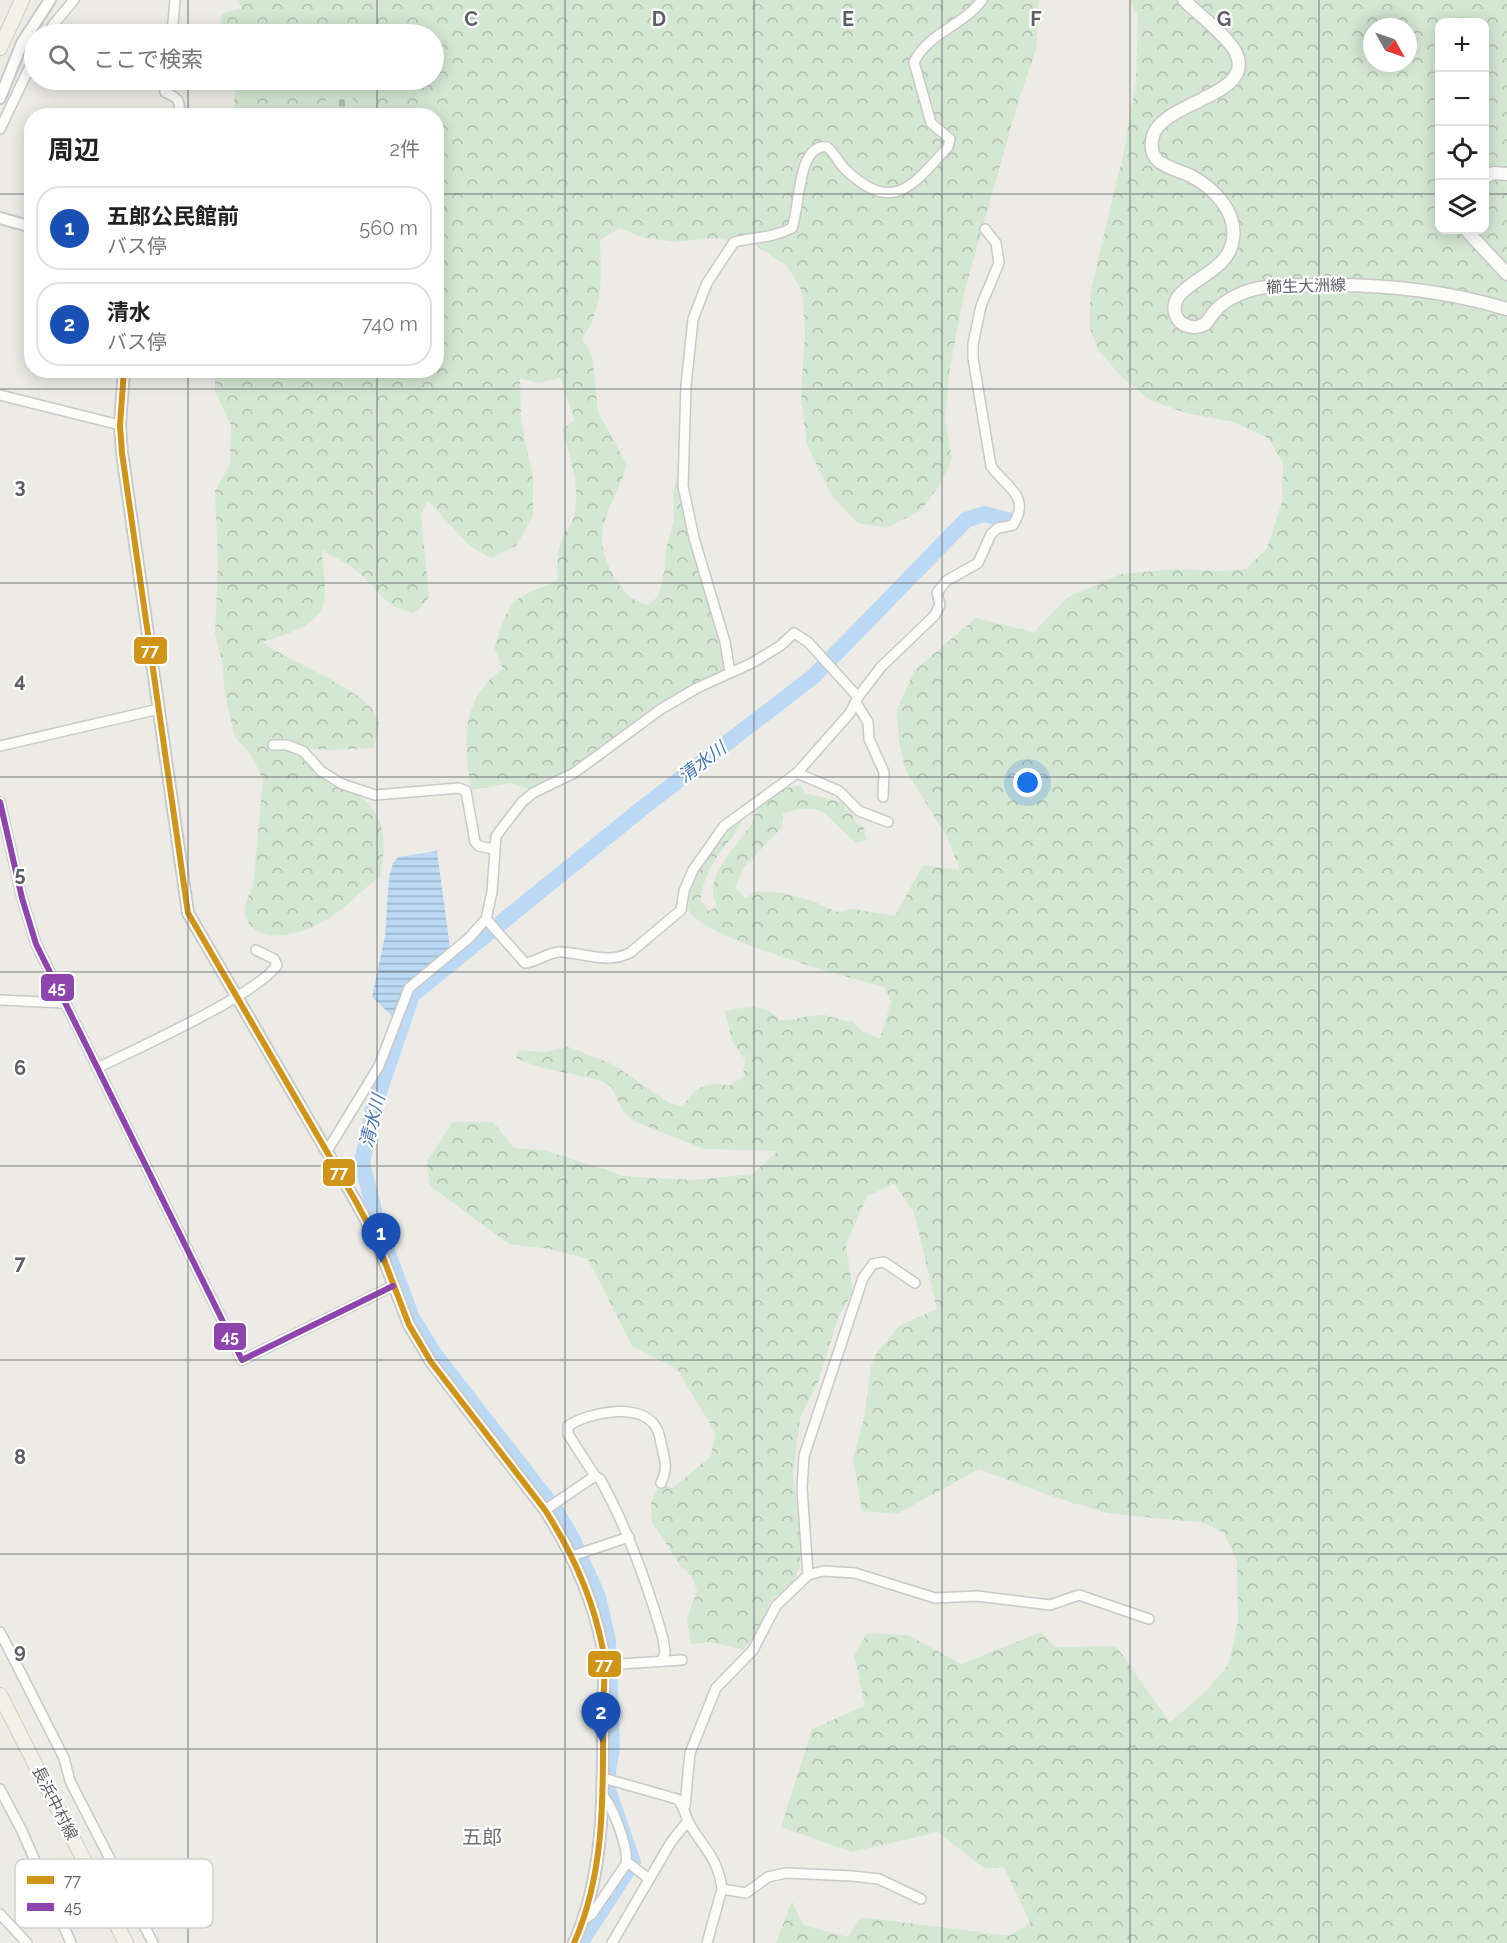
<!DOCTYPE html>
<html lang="ja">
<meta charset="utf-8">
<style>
body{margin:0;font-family:Raleway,"Noto Sans JP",sans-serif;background:#f2f2f2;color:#222}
.controls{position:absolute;right:18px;top:18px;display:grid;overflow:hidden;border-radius:12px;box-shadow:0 3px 15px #0003}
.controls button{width:54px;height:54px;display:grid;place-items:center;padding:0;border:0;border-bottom:2px solid #e0e0e0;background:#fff;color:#222;font:30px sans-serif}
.compass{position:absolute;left:1363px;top:18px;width:54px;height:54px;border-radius:50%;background:#fff;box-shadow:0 3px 15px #0003;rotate:130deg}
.you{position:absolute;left:1028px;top:783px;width:21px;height:21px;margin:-15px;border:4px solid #fff;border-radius:50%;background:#1a73e8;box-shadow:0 0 0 9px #1a73e833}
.badge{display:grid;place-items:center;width:39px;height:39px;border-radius:50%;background:#1a73e8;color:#fff;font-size:20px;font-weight:700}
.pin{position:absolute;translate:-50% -50px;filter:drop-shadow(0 2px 3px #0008)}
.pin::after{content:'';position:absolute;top:32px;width:21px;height:18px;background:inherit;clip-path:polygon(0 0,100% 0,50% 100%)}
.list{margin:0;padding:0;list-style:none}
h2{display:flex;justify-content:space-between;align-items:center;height:78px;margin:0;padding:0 24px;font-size:26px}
h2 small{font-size:20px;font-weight:400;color:#767676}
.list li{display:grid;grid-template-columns:39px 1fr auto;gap:18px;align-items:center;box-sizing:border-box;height:84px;margin:0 12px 12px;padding:0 12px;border:2px solid #e0e0e0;border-radius:24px}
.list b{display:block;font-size:22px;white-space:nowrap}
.list p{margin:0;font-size:20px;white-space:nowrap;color:#767676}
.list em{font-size:20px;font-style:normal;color:#767676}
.icon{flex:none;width:33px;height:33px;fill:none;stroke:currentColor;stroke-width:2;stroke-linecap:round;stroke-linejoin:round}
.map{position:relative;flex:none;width:1507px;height:1943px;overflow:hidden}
.search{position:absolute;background:#fff;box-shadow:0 3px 15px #0003;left:24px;top:24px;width:420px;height:66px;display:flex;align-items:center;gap:15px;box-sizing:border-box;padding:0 21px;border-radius:33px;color:#767676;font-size:22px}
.panel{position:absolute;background:#fff;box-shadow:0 3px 15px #0003;left:24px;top:108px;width:420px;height:270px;border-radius:24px}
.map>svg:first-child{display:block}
.forest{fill:url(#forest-crowns);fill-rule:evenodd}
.cemetery{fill:url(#cemetery-stones)}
.water{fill:url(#water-rules)}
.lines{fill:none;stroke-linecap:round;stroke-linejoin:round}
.river{stroke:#bbd9f5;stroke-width:16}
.minor-casing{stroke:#c8c9c8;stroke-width:12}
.tertiary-casing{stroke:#c8c9c8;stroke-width:14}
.secondary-casing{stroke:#c7c8c6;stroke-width:15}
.primary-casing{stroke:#d3ccb5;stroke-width:16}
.minor{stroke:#fcfcfb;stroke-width:9}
.tertiary{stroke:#fcfcfb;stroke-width:10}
.secondary{stroke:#fcfcfb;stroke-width:12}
.primary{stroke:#f2f1e8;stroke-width:14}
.bus-1-casing{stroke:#fff;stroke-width:10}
.bus-2-casing{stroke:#fff;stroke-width:10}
.bus-1{stroke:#d09419;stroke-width:6}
.bus-2{stroke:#8e44ad;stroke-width:6}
.grid{fill:none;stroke:#5c5f64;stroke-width:1.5;stroke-opacity:0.55}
.labels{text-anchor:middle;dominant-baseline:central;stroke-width:4.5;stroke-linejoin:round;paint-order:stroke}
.street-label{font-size:16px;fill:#5c5f64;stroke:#fff}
.water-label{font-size:18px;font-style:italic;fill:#4676b5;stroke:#fff}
.quarter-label{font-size:20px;fill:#6d7176;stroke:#fff}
.key{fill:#fff;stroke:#cecfd0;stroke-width:1.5}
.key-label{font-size:16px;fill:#5c5f64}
.grid-label{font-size:20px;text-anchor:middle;font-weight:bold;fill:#5c5f64;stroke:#fff;stroke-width:4.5;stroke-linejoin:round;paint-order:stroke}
.line-badge{stroke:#fff;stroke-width:2}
.badge-label{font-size:16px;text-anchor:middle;font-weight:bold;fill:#fff}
</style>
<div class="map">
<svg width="1507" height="1943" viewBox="0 0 1507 1943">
<defs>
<pattern id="forest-crowns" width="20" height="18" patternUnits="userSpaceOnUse" patternTransform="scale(1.5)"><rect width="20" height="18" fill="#d4e7d3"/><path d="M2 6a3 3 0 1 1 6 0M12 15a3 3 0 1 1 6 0" fill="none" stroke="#afbeaf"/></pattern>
<pattern id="cemetery-stones" width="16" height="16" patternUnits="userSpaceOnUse" patternTransform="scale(1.5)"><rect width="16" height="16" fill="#d4e7d3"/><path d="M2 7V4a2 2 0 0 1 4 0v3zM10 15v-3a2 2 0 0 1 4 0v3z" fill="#afbeaf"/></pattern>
<pattern id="water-rules" width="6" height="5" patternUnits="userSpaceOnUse" patternTransform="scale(1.5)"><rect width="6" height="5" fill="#bbd9f5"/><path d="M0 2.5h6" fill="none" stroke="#9bb3ca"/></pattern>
</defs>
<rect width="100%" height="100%" fill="#ecebe6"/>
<g class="forest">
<path d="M236,0H1039L1036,50L1018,102L965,290L950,367L945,418L952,459L939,486L921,510L887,528L858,523L832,496L807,445L801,398L805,332L802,291L787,266L754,244L713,238L676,242L641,237L620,228L600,240C601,276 604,309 582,339L592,355L598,412L627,465C621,486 608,506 603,527C597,554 620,601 649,605L659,595L665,568L666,549L674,520L673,494L679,469L726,672L582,763L545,782L529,789L510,783L472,790C462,747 461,696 503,669L494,647C501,630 505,606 522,596C532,590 545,588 558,580C557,567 557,552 562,539C564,531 572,526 574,516C581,485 569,458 563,429L575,420L560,378L538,383L520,378L521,420L533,478V516L516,546L491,558L471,547L428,501L421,515L429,597L418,611C389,615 378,588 358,572C348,563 334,557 322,550C322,565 326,581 325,596C323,626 285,635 262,642C287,661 367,690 377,717C381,728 377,738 373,748L333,750L303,748C314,760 325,777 339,786C345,790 353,792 360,796C388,818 386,845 380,877C362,889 348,906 330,918C310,930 270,946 251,926C240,915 246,898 253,887L263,779L251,755L235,737L225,695L222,661L215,633L218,565L215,491L230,465L231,425L215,391V371L436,370V116H235L233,109L237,80H434V34H226L221,24L222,14L242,8Z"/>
<path d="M1130,0H1507V1943H776L792,1901L803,1925L848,1937L861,1917L1009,1936L1030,1923L1004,1867L984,1868L938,1832L852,1852L781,1827L812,1729L865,1706L854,1655L867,1633L908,1635L961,1664L1041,1632L1055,1647L1116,1646L1170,1723L1209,1688L1229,1664L1238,1621L1237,1561L1224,1533L1204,1523L1107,1513L1048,1495L979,1469L897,1514L862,1511L853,1459L865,1414L871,1366L876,1354L899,1326L937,1309L914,1212L894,1184L867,1196L846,1245L853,1292L839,1315L818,1382L800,1418L793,1475L801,1535L800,1566L793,1585L774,1598L754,1637L743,1650L710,1642L691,1644L687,1619L697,1591L693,1578L680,1565L652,1522L651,1501L661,1485L673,1488L711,1456L715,1432L677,1369L632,1346L588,1259L550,1249L509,1244L430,1186L427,1161L453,1122H493L514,1148L544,1150L624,1176L693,1180L753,1174L778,1151L704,1149L634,1121L623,1111L611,1086L599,1080L539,1067L516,1058L519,1050L544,1052L569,1047L614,1065L669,1103L683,1107C693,1087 708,1081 729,1086L743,1077L745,1060L732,1041L725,1011C746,1007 764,1003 780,1020C795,1022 808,1014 824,1015C834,1016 842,1023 852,1021L862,1031L880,1039L891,1002L885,987C849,978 706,939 689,911C672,882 724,832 743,816C740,832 723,846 715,860C707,872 703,885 700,900L709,911L717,906C701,879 737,846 751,825C755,819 756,810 760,804C768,792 787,787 801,785L805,793L844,803V811L851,810L856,823L864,828L867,840L857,843C824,818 829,800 783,813L782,827L744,867L735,888L746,898L757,891L782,893L813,901L836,912L853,909L895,916L923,865L960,870L947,837L905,769L899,741L897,710L914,671L976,618L1034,632L1068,597L1121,574L1177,569L1221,571L1246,569L1267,548L1282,502L1283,463L1268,438L1234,422L1186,413L1150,400L1122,377L1098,350L1090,328V294L1124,151L1136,82L1138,16ZM1440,22H1484V230H1440ZM1372,27H1408V63H1372Z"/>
</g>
<path class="cemetery" d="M338,93C351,95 360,102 362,115H320L319,111L328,97Z"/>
<path class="water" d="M437,851L450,948C423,970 402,981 393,1017L372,997L385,936L389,877L393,863L398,857Z"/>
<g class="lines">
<path class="river" d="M580,1943L633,1862L608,1790V1771L612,1748L608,1641L598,1597L573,1540L556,1511L435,1355L412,1318L379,1230L362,1163L373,1110L412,995L645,806L814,676L966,520L984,514L1011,521"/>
<defs>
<g id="minor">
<path d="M49,34L53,25L74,0"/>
<path d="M172,34L175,0"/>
<path d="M164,80L165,92C178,98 181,100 179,116"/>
<path d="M0,129L34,58"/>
<path d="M0,395L120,425"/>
<path d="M730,672L725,642L694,538L683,486L686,386L693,319L707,283L734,242C754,237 773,238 792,228C800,208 797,143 827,147C835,153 838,162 845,169C893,216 913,185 948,147L950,139L931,123L914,62C929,32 963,26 982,0"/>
<path d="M856,703L868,722L869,739L884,772L883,797"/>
<path d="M273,745H287L303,751L321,771L342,784L375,795L459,788L466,791L475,842L479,846L493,849"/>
<path d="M0,746L159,709"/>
<path d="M797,773L839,791L859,811L888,822"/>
<path d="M0,802L22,898L36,944L242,1360L393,1286"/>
<path d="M486,919L525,963C538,962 549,951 561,952C585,953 609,965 631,952L681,910L684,891L693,870L724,826L797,773L850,713L858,697L881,667L935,615L940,605L937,593L946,581L978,563L991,534L998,528L1013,525C1032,495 1004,486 991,466L973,358V344L981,306L999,263L996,243L985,229"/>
<path d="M0,1000L63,1003"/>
<path d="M97,1068C132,1051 260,993 277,965L274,959L256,950"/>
<path d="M327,1151L379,1066L409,988L469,938L486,919L492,892L496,836L522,802L533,793L574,773L661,709L697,688L752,663L780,646L794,633L808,642L858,697"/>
<path d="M661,1483C668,1467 665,1463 662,1447C660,1441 660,1434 657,1429C642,1401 589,1412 568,1426V1434L595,1476L600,1479C628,1529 647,1583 663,1638L665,1652L662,1661"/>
<path d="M545,1510L595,1476"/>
<path d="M572,1556L629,1537"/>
<path d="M808,1575L802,1488L804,1456L863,1278L873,1264L884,1262L915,1283"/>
<path d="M0,1632L64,1758L70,1781L153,1943"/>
<path d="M605,1665L682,1660"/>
<path d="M603,1778L677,1799C686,1808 684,1816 690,1825C705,1850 718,1858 722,1889L707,1943"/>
<path d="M0,1789L22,1831L71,1943"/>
<path d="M685,1806L690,1753L716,1688L753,1650L776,1606L808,1575L823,1571L855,1573L935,1598L977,1596L1050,1605L1079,1595L1149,1619"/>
<path d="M627,1862L648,1878"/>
<path d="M722,1889L746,1893L768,1877L786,1873L852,1876L879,1879L921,1899"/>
<path d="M0,1914L27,1943"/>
<path d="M582,1921L592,1914L626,1864C629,1849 613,1806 602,1795"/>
<path d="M612,1943L671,1842L687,1822"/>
</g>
<g id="tertiary">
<path d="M0,98L22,43L50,0"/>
<path d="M0,218L32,227"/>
<path d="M124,370L120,425L122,453L188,913L355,1200L376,1239L409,1325L431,1362L545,1510C572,1552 592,1596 602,1645C607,1667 603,1690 603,1713C603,1790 606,1871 574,1943"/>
</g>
<g id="secondary">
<path d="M1184,0C1198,14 1226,35 1235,51C1259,96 1162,101 1153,136C1145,165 1172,167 1191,176C1214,188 1237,212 1233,239C1229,270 1193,277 1178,297C1171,308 1175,323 1188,326C1193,328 1200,327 1205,324C1209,320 1212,314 1216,310C1226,299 1246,290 1260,288C1279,284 1300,286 1319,285C1383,284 1445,290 1507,309"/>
<path d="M1484,178L1493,173L1507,174"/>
<path d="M1466,230L1507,274"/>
</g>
<g id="primary">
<path d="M0,48L22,0"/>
<path d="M0,1695L126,1943"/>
</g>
</defs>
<use href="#minor" class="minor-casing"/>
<use href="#tertiary" class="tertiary-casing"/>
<use href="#secondary" class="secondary-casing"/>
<use href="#primary" class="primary-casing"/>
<use href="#minor" class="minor"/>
<use href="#tertiary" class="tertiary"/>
<use href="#secondary" class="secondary"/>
<use href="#primary" class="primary"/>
<defs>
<path id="bus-1" d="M124,370L120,425L122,453L188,913L355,1200L376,1239L409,1325L431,1362L545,1510C572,1552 592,1596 602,1645C607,1667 603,1690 603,1713C603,1790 606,1871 574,1943"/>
<path id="bus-2" d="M0,802L22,898L36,944L242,1360L393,1286"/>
</defs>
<use href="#bus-1" class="bus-1-casing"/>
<use href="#bus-2" class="bus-2-casing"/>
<use href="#bus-1" class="bus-1"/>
<use href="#bus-2" class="bus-2"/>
</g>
<path class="grid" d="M188,0V34M377,0V34M565,0V1943M754,0V1943M942,0V1943M1130,0V1943M1319,0V1943M188,80V116M377,80V116M0,194H32M436,194H1440M1484,194H1507M188,370V1943M377,370V1943M0,389H1507M0,583H1507M0,777H1507M0,972H1507M0,1166H1507M0,1360H1507M0,1554H1507M0,1749H1507"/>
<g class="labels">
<g class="street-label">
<text transform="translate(1306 286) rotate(-2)">櫛生大洲線</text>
<text transform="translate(55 1803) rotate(63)">長浜中村線</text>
</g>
<g class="water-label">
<text transform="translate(702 762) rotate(-37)">清水川</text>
<text transform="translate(372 1121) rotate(-76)">清水川</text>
</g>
<g class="quarter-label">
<text x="482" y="1837">五郎</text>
</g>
</g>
<rect x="15" y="1859" width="198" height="69" rx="9" class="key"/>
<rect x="27" y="1876" width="27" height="8" fill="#d09419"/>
<rect x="27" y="1903" width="27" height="8" fill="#8e44ad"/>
<g class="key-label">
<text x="64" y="1886">77</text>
<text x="64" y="1913">45</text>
</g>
<g class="grid-label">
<text x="471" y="26">C</text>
<text x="659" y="26">D</text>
<text x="848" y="26">E</text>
<text x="1036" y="26">F</text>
<text x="1224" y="26">G</text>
<text x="20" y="493">3</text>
<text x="20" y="687">4</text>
<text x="20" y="881">5</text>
<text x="20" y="1075">6</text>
<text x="20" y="1270">7</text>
<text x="20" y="1464">8</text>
<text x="20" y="1658">9</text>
</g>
<g class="line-badge">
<rect x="133" y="636" width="35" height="29" rx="6" fill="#d09419"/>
<rect x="40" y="973" width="35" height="29" rx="6" fill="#8e44ad"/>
<rect x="322" y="1158" width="34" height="29" rx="6" fill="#d09419"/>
<rect x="213" y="1322" width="34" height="29" rx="6" fill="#8e44ad"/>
<rect x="587" y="1650" width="35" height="28" rx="6" fill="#d09419"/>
</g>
<g class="badge-label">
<text x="150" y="656">77</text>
<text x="57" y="993">45</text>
<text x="339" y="1178">77</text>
<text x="230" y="1342">45</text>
<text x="604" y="1670">77</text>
</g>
</svg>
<div class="controls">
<button>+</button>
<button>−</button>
<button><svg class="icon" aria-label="locate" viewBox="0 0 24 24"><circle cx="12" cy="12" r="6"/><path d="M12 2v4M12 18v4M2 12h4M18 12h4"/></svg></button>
<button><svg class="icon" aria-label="layers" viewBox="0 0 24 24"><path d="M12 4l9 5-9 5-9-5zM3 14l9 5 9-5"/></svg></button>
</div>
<svg class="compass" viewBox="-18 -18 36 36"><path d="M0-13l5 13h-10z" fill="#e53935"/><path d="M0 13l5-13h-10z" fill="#767676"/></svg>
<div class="you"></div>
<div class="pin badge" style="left:381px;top:1263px;background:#1a4fb4">1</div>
<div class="pin badge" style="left:601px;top:1742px;background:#1a4fb4">2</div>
<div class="search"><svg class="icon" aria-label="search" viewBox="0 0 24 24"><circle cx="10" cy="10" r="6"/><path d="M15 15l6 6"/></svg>ここで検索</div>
<section class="panel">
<h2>周辺<small>2件</small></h2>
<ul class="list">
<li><span class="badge" style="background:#1a4fb4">1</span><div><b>五郎公民館前</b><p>バス停</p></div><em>560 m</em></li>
<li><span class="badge" style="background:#1a4fb4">2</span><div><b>清水</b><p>バス停</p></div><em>740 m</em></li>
</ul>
</section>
</div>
